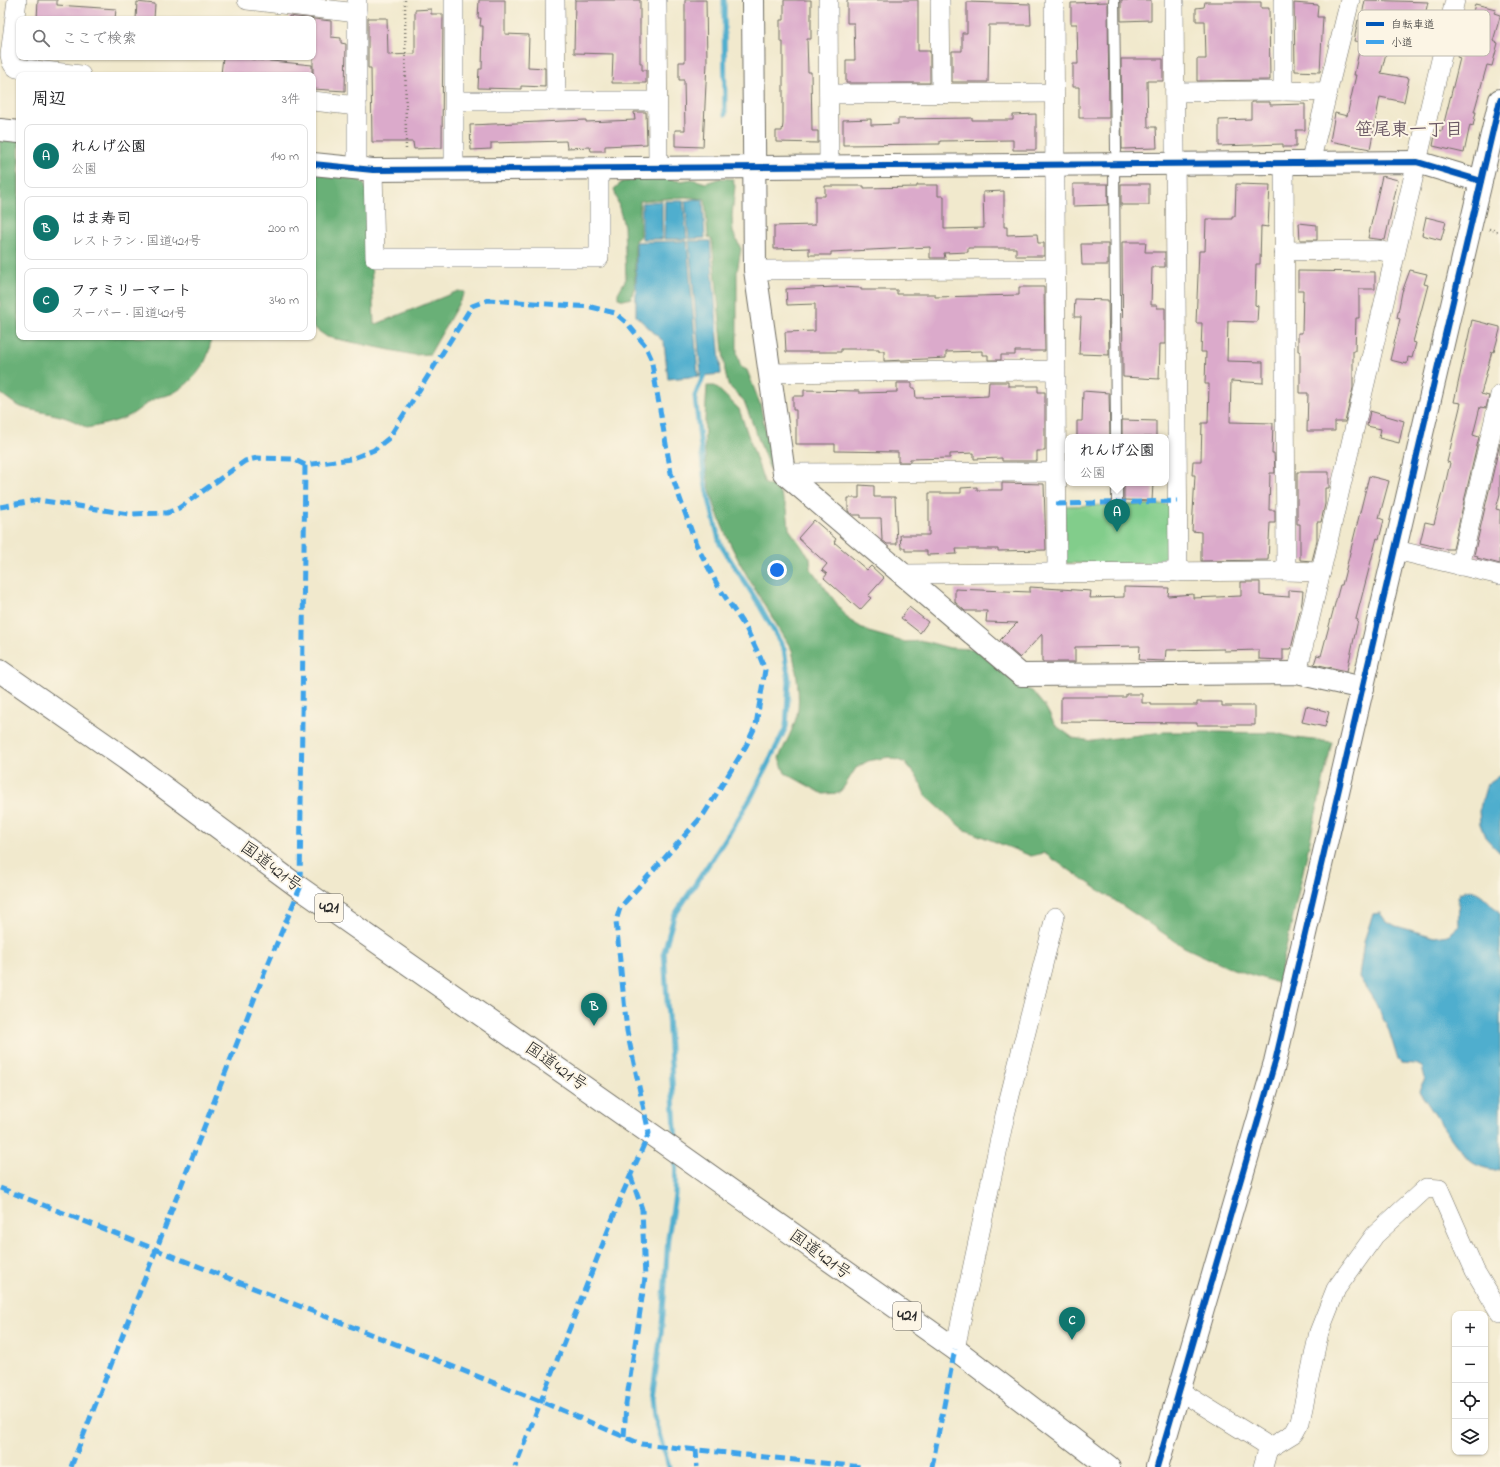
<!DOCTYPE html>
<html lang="ja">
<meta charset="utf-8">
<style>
body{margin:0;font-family:"Indie Flower","Klee One",sans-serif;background:#f6f6f6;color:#202124}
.controls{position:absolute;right:12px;bottom:12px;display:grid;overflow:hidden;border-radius:8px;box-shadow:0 1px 3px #0004}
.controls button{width:36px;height:36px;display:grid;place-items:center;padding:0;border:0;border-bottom:1px solid #e0e0e0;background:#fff;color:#202124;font:20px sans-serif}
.you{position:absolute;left:777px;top:570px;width:14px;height:14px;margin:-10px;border:3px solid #fff;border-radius:50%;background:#1a73e8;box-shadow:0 0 0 6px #1a73e833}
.badge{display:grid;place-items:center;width:26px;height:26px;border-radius:50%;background:#0f766e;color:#fff;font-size:13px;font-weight:700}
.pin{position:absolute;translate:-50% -33px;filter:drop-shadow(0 1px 2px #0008)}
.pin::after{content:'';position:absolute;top:21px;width:14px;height:12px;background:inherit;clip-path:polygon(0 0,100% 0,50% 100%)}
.popup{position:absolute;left:1065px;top:434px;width:104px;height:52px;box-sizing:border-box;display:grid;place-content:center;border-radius:8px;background:#fff;filter:drop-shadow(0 1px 3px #0005);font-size:13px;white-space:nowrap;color:#757577}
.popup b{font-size:15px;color:#202124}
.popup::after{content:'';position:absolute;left:50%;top:100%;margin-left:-8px;border:8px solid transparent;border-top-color:#fff}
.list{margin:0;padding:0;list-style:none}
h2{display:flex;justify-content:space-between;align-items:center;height:52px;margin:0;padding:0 16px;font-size:17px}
h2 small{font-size:13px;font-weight:400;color:#757577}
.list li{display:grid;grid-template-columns:26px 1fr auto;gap:12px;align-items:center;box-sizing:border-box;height:64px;margin:0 8px 8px;padding:0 8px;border:1px solid #e0e0e0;border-radius:8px}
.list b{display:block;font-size:15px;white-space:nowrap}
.list p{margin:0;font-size:13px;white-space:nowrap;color:#757577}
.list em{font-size:13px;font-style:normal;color:#757577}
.icon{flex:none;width:22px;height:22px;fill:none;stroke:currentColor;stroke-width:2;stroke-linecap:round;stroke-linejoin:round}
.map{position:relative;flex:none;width:1500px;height:1467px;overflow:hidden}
.search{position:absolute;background:#fff;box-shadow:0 1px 3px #0004;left:16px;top:16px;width:300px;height:44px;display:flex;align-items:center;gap:10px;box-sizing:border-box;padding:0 14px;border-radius:8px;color:#757577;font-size:15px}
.panel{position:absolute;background:#fff;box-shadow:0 1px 3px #0004;left:16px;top:72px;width:300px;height:268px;border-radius:8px}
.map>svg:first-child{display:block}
.green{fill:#82cd8b;stroke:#567c5b}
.forest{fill:#69b077;stroke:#4a6e51}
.water{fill:#4faece;stroke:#3d6c7c}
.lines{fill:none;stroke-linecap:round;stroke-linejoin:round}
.stream{stroke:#4faece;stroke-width:5}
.building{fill:#dbaacb}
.service-casing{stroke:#706e64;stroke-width:12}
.minor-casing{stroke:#706e64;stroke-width:20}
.tertiary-casing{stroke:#706e64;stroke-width:24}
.trunk-casing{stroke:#706e64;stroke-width:24}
.path{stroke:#706e64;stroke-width:2.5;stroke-dasharray:1 3;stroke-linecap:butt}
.service{stroke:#fff;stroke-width:10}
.minor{stroke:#fff;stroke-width:19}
.tertiary{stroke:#fff;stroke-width:22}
.trunk{stroke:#fff;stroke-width:22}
.quiet{stroke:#3ea3eb;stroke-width:5;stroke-dasharray:10 5;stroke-linecap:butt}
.cycleway-casing{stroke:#fcf5e5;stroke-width:8}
.cycleway{stroke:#0057b8;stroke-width:6}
.labels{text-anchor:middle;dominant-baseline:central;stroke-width:4;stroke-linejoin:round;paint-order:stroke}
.shield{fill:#fcf5e5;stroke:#6a6863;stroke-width:1}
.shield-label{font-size:16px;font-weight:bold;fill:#2b2b2b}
.street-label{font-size:17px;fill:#2b2b2b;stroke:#fcf5e5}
.neighbourhood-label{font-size:18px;font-weight:bold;fill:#695763;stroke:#fcf5e5}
.key{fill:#fcf5e5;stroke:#bdb8ad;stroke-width:1}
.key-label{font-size:11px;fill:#2b2b2b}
</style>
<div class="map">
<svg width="1500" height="1467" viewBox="0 0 1500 1467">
<rect width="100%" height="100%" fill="#fcf5e5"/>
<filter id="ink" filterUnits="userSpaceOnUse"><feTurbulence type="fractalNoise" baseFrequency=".025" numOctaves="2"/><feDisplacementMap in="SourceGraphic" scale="8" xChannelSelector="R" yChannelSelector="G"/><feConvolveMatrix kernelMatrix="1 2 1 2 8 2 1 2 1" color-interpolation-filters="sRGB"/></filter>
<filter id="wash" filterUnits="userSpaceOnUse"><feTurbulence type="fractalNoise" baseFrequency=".012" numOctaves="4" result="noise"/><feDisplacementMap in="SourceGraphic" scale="16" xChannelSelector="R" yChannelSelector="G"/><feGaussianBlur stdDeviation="0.9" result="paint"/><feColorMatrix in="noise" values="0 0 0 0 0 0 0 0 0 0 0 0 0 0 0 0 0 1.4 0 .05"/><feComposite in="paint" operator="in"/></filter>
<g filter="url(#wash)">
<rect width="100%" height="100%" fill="#f1e9cd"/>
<path class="green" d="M1171,504L1169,561L1166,564L1066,563L1064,506Z"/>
<g class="forest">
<path d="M0,137L19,139V337H210C213,360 191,385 171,394C166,396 161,396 156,398C147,402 139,410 131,415C117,422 102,425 87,428C61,412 47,415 21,407C14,404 7,398 0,393Z"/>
<path d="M313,173L359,179L364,184L368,192L374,325L458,291L465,292L430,354L414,355L327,337L313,327Z"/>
<path d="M721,178L732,179L735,186L732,216L733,232L741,249L737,272V354L741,367L747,370L760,404L772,462L770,470L744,401L728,385L725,371L712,240L708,237L705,199L685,197L640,201V237L635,240V285L631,298L624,300L618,298V293L626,279L624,226L614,189L622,182L640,179H665L681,181L692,179L706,183Z"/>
<path d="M707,386H715L739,409L765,484L773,486L780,493L787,508L789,529L810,558L811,569L849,620L869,632L904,642L924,641L950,648L976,649L1018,685L1032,691L1046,708L1055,725L1073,738L1092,741L1163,732H1218L1276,733L1295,738L1332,742L1278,983L1227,967L1184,947L1044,853L1031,856L963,829L925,795L918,778L906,763L889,757L868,761L856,768L840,793L823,794L785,773L779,758C785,744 793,730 797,715C801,697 796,668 792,650C761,597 723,546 709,485C702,453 705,419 707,386Z"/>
</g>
<g class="water">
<path d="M695,199L703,200L705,238L689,239L685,201Z"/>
<path d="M662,201V239H642V203Z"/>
<path d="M665,201H683L687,239H664Z"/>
<path d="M687,241L698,375L701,374L689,241H710L721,374L668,379L664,342L636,316V242Z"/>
<path d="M1500,775V853L1485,837L1480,824L1479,811L1487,784Z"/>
<path d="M1466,890C1481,889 1490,904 1500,914V1171C1491,1169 1481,1168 1473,1163C1457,1152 1433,1110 1420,1093L1419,1090L1425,1078L1422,1067L1416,1064L1401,1063L1398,1060L1389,1031L1375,1002L1359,977L1364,941L1373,914L1380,913L1386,921L1396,926L1435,937L1448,935L1459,925L1458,897L1460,893Z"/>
</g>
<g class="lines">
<g class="stream">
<path d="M724,0L725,114"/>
<path d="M676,1144L664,952L674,916L730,832L752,796L786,727L789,681L784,649L757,601L720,544L705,483L695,396L704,375L703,368"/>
<path d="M669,1467L654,1417L652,1398L662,1326L668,1238L675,1195L676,1158"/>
</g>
</g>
<g id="blocks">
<g class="building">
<path d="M38,0H57V5L116,9L115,19H37Z"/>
<path d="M479,0H505V34L529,35L528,67L545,68V87L521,86V89L478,88L479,69H482L483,26H480L481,18H478Z"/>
<path d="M575,0H640V63H642V70H646V83H612L613,54L574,53Z"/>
<path d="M685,0H706L707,62L703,147L675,146V130H685L684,80H679V62H685Z"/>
<path d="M784,0H811V39H807L808,72H811L812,131H818V143L776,142V131H782L783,124V42H780V20H784Z"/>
<path d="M847,0H918V51H930V83H846V60H855L854,23H847Z"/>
<path d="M1121,0H1151V20L1121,21Z"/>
<path d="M1365,0L1428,2L1423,24L1395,18L1381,73L1409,78L1404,102L1380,97L1370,149L1330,141L1335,113L1347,116L1356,75H1354L1361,42L1354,41L1358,20L1361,21Z"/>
<path d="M137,2L155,4L154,19H136Z"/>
<path d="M967,2L1030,4L1031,25H989L988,82H952V51H962V33H967Z"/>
<path d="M1108,2L1109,118H1079V87H1073V64H1078L1077,24H1071V3Z"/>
<path d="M1205,2H1261V8H1269L1270,80L1197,81V59H1206L1205,21H1196V8L1204,7Z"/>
<path d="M1294,3L1318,5L1317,17H1323L1320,72L1295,71Z"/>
<path d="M1475,4L1496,9L1494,13L1500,15V17L1493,41L1498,43L1492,66L1487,65L1474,112H1476L1473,126L1470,125L1464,153L1433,146L1436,130L1442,131L1460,58L1457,57L1463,37L1466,38Z"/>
<path d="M431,9V14H443L442,148L414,149L413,142H372L371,68H368V18H387L388,55L415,54V10Z"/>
<path d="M289,16L331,21V37L341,38V43L346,44L345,91L313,89V19H289Z"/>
<path d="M223,57H251V59L312,65V75L221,74Z"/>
<path d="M1121,59H1163V81H1147L1148,127H1156L1157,148L1122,149Z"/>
<path d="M1251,102H1270V105L1305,104V130H1296V147H1283V144L1219,146V120L1251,119Z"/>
<path d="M634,112H646L647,144L605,146V151H591L590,147L567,148L566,141L528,142L491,143V149L471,150L470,125L586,120V122L635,120Z"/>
<path d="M1036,114V150H1013V140L940,141V144L843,145V120L871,119V125L898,124V119L972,118V120H1013V115Z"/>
<path d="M1382,176L1398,180L1385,240L1368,238Z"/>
<path d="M1073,184H1108V205L1073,206Z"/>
<rect x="1121" y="184" width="28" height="21"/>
<path d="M1236,184L1270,185L1268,227L1261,226L1260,264H1256L1255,305L1258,306L1257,322L1228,321L1227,361L1263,362V383L1231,381L1230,422L1273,423L1272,453H1274L1275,473H1270L1269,510H1275V523H1270L1268,560L1201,561V532L1192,531L1195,475H1192L1193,461H1201L1202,423H1208L1209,384H1205L1206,352H1201L1202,323H1196L1199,251H1205L1206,219H1232V216H1235Z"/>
<path d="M917,185H938V196H944V229L984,228L983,192L1004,191V227H1007V235L1037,234L1038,243H1044V256H1016V248H968V252L944,253L945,258H930V247L831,252V255H809V248L774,249V226L815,225V196H825V186H864V188L917,187Z"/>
<path d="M1426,217L1446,222L1441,240L1422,235Z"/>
<path d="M1299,223L1317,225V240H1300Z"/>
<path d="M1122,242H1146L1145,252H1165V267H1152L1151,305H1157V308H1165V344H1160L1159,379L1123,377Z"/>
<path d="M1081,244H1108V265H1082Z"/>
<path d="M1410,270L1427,274L1424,284L1428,285L1413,342L1416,343L1412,358L1408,357L1407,364L1390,360L1400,319L1397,318L1402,292Z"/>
<path d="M1298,271L1375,272V289H1359V318H1356L1355,351H1353V388L1345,422H1335V431H1307L1308,393H1300V351H1298V333H1302L1303,290H1298Z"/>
<path d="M837,287L861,288V290H897V294H935V297L1019,295V287H1044L1045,351H1015V355H1001V360H988V355H982V351L946,352V358L884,361V351H879V349H841V352H786L785,332L815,331V304L787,305L786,289Z"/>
<path d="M1075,299L1108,300L1109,355L1079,354L1081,317H1074Z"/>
<path d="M1472,320L1500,327V330L1494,352L1492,351L1481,394L1489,396L1486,408L1480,407L1473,435L1479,437L1453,549H1446L1420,543L1425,522L1434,524L1442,493L1443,494L1450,463L1447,462L1461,403L1454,402Z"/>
<path d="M989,382H1008V386H1038V392H1045V451H1037V461H1002V458L974,459V453L950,454V458L910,459V462H898V452L835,451V444H796V410H793V396H804V390L859,391V393L897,392V383H912V388H915L916,398L966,397L988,396Z"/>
<path d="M1083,391L1109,393L1110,437H1077V421H1082Z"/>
<path d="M1370,411L1404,421L1399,443L1379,438L1381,429L1367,426Z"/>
<path d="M1122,420L1156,421V437H1122Z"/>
<path d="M1500,443V494L1496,509L1500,510V564L1477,558L1478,556L1474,555Z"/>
<path d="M1297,472H1329V488H1325V504L1321,522H1317V541L1312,561L1300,560V524H1297Z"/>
<path d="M1369,476L1389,481L1379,518L1384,520L1379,539L1377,538L1356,619L1358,620L1347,671L1314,664L1317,655L1321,656L1340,585H1342Z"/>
<path d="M1002,483L1044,484L1046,550L998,551V549H956L957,554L927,555V551H905V548H901L900,535H929V493H961V488L977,487V490H1002Z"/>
<path d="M1124,483H1153L1152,501L1124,500Z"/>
<path d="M859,485L874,486V497H895L897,544H887L882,540L881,518H861V515H853L848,511V498H859Z"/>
<path d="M814,520L836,539L834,542L867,570L871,566L884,578L868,596L871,598L860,610L824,578L827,574L822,570L827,564L798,538Z"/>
<path d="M1241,582H1260V595L1289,597V590L1303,591L1302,602L1291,649H1283V660L1259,659V650L1224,651V649L1166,650L1165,661L1139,660L1140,646L1075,647V662H1042V634L1020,658L1000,640L1017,623L986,622L987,611H965L955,602V589L1030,592V587L1091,591L1090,598L1124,597V587L1169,588L1168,596L1193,594V598L1241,596Z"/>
<path d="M909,607L928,622L920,633L901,618Z"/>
<path d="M1126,694H1142V703H1151V705H1197V702H1222V706H1255V725H1197V723L1061,722V697H1126Z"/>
<path d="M1306,706L1329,712L1325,727L1302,722Z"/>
</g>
</g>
</g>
<g filter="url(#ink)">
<use href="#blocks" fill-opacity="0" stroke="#706e64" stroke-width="1"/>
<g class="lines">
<defs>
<g id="service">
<path d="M1114,0L1116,151"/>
<path d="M1114,164L1116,437"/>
<path d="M1117,483V502"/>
</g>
<g id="minor">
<path d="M17,0L10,55C11,61 12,65 17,68L81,75"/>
<path d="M247,0L357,13"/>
<path d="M454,0V169"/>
<path d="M555,0L556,101"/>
<path d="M657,0L658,167"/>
<path d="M828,0L829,166"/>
<path d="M940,0L941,94"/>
<path d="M1054,0L1057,573"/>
<path d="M1174,0L1178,572"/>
<path d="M1283,91L1328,92"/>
<path d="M1175,92L1283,91V0"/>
<path d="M829,94L1054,93"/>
<path d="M313,101L357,106"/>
<path d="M455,101H657"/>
<path d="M1310,163L1350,0"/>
<path d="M357,169V0"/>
<path d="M373,170L375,258H599V168"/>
<path d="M1284,251L1378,250L1395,254"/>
<path d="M755,270L1055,269"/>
<path d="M769,373L1055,370"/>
<path d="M784,473L1056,472"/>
<path d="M1396,550L1500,575"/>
<path d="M1460,566L1500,395"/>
<path d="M1286,571L1321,572"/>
<path d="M904,574L1286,571L1284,163"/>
<path d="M1297,673L1455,0"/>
<path d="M955,1349L1005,1115L1055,917"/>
<path d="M1180,1391L1270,1447"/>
<path d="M1263,1467L1268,1449L1294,1433L1300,1422L1319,1332L1336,1289L1375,1235L1426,1188L1439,1189L1475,1271L1500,1313"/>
</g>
<g id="tertiary">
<path d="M753,0L755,270L784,473L1021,675L1297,673L1363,688"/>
<path d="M0,130L19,132"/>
<path d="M313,164L373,170L1417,162L1481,181"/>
<path d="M1157,1467L1275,1062L1500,100"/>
</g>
<path id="trunk" d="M0,671L126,759L300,888L661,1141L955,1349L1109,1467"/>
</defs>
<use href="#service" class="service-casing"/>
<use href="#minor" class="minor-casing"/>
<use href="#tertiary" class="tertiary-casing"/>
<use href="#trunk" class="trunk-casing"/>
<g class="path">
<path d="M405,0L406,151"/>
<path d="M1489,229L1500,232"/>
</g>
<use href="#service" class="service"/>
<use href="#minor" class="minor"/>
<use href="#tertiary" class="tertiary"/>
<use href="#trunk" class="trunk"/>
<g class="quiet">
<path d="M1056,504L1178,501"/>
<path d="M0,507L38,500L129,514L167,513L179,508L245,461L257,458L293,459L305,465L351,459L374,450L389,438L472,306L488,300L591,307L615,313L627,323L645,345L651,358L671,473L696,544L718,586L747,630L760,657L765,670L756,725L746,746L704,814L625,902L620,908L616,921L627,1031L649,1133L622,1195L515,1467"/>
<path d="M0,1188L540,1401L641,1444L861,1467"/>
<path d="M624,1437L626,1404L645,1278L642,1209L630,1174"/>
<path d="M696,1449L697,1467"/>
<path d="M71,1467L266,969L300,888L305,465"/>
<path d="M932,1467L955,1349"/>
</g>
<defs>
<g id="cycleway">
<path d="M313,164L373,170L1417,162L1481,181"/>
<path d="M1157,1467L1275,1062L1500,100"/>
</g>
</defs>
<use href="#cycleway" class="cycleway-casing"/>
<use href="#cycleway" class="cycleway"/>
</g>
</g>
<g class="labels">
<g class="shield">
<rect x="315" y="894" width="28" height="28" rx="3"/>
<rect x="893" y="1302" width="28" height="28" rx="3"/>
</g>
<g class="shield-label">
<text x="329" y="908">421</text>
<text x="907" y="1316">421</text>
</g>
<g class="street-label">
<text transform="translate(271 867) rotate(37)">国道421号</text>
<text transform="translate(556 1067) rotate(35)">国道421号</text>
<text transform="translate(820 1255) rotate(36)">国道421号</text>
</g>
<g class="neighbourhood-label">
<text x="1409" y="131">笹尾東一丁目</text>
</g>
</g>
<rect x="1358" y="10" width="132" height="46" rx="6" class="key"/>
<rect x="1366" y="22" width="18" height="4" fill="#0057b8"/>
<rect x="1366" y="40" width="18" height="4" fill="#3ea3eb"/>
<g class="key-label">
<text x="1391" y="28">自転車道</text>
<text x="1391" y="46">小道</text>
</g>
</svg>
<div class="controls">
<button>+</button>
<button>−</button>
<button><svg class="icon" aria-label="locate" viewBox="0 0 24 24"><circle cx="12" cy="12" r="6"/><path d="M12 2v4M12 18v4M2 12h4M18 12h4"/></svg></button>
<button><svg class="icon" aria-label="layers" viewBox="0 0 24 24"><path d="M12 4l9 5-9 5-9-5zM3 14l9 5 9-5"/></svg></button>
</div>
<div class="you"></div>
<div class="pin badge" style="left:1117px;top:532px">A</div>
<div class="popup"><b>れんげ公園</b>公園</div>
<div class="pin badge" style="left:594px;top:1026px">B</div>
<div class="pin badge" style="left:1072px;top:1340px">C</div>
<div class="search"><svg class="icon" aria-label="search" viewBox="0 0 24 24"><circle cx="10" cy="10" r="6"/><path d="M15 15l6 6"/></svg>ここで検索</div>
<section class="panel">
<h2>周辺<small>3件</small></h2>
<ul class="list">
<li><span class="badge">A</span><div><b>れんげ公園</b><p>公園</p></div><em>140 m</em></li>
<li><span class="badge">B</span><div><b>はま寿司</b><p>レストラン · 国道421号</p></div><em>200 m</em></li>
<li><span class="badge">C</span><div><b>ファミリーマート</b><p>スーパー · 国道421号</p></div><em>340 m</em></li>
</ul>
</section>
</div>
